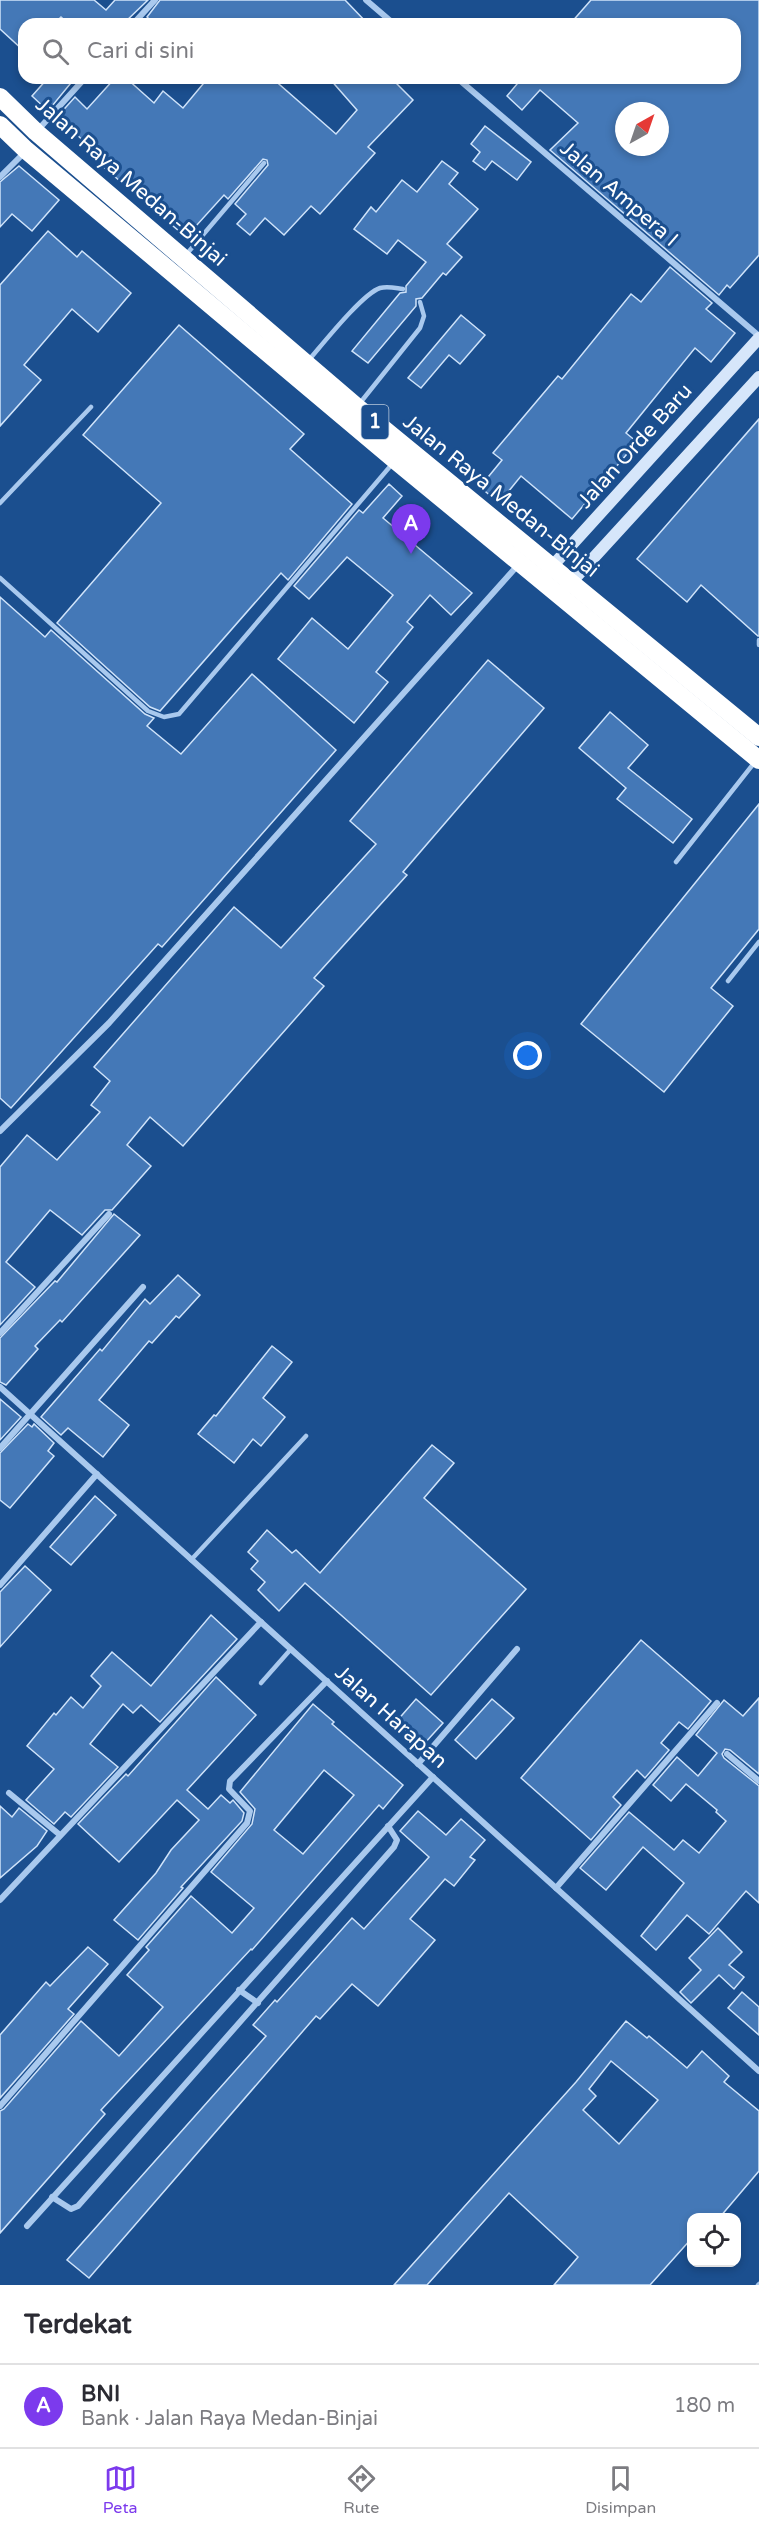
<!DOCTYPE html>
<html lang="id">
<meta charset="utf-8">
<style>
body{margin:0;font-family:"Varela Round",sans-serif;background:#f2f2f3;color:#2b2b33}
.controls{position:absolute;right:18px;bottom:18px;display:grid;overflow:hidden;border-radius:12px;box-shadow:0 3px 9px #0003}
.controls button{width:54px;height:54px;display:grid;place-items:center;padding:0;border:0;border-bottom:2px solid #e1e1e2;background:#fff;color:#2b2b33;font:30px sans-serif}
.compass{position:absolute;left:615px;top:102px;width:54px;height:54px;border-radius:50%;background:#fff;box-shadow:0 3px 9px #0003;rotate:40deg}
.you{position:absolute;left:528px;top:1056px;width:21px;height:21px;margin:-15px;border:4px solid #fff;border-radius:50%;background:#1a73e8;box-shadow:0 0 0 9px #1a73e833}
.badge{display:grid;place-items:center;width:39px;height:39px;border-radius:50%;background:#7c3aed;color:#fff;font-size:20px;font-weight:700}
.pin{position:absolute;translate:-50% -50px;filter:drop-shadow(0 2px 3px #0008)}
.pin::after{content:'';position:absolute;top:32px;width:21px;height:18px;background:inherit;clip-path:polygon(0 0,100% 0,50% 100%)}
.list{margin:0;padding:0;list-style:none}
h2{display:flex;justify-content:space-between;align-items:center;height:78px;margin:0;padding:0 24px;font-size:26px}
h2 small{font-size:20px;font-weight:400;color:#7c7c81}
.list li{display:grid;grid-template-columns:39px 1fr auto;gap:18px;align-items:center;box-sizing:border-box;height:84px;padding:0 24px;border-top:2px solid #e1e1e2}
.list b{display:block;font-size:22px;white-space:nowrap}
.list p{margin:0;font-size:20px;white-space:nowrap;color:#7c7c81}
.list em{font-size:20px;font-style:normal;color:#7c7c81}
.icon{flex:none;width:33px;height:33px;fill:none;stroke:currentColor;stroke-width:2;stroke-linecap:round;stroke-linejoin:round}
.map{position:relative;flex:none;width:759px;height:2285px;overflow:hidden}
.search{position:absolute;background:#fff;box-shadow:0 3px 9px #0003;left:18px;right:18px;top:18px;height:66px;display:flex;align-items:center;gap:15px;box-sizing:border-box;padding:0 21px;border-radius:18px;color:#7c7c81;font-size:22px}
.sheet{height:162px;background:#fff}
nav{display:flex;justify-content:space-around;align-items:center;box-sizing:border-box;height:84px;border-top:2px solid #e1e1e2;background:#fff;font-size:16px;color:#7c7c81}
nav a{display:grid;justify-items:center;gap:3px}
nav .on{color:#7c3aed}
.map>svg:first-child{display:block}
.building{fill:#4478b7;stroke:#cfe3fa;stroke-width:1.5;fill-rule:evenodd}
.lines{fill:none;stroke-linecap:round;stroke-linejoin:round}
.lane{stroke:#a9c9ee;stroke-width:4.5}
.street{stroke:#a9c9ee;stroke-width:6}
.secondary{stroke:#d6e6fa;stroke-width:12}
.highway{stroke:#fff;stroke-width:18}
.labels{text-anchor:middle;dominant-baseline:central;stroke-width:6;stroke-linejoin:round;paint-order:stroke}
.shield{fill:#1b4f8f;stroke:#bbcadd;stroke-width:1.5}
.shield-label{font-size:20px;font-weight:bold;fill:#fff}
.street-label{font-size:21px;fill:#fff;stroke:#1b4f8f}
</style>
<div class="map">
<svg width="759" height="2285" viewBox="0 0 759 2285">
<rect width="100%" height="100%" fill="#1b4f8f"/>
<g class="building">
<path d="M0,0H94L106,10L115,0H148L123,24H69L61,17L54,24H24V51L0,29Z"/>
<path d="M160,0H345L368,24H155L147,17Z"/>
<path d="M591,0H759V255L730,288L727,285L719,295L550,150L578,123L540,90L522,110L507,96L522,78H735V24H570ZM624,111H660V147H624Z"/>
<path d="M48,78H75L48,111L32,96Z"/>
<path d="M115,78H126L154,103L163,91L183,108L208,78H272L336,134L357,110L329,78H391L413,100L368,147L375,153L320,214L311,206L284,235L265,218L250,235L237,224L246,214L235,204L268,165L267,160L263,159L228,199L224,195L186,237L101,165L105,160L57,117L75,97L87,109Z"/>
<path d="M485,126L531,162L517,180L492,161L485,170L473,161L480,152L471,144Z"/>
<path d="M442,161L458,173L449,184L478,209L447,244L462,257L446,275L443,273L422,298L416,299V306L368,363L352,351L400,293L406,292V286L426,262L398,240L387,254L354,229L371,207L376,212L402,180L417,192Z"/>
<path d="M19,166L59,200L32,231L12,214L0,227V182Z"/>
<path d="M48,231L77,257L82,251L131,293L98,332L72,309L24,365L41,380L0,426V285Z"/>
<path d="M670,267L712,303L706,309L735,333L711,362L695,348L626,433L637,442L572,519L521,476L499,503L480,487L502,460L493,453L558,376L562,379L631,294L641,302Z"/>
<path d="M461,315L485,335L460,364L449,355L421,388L408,378Z"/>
<path d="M179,325L304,434L290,449L352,504L288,580L281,573L160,711L150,707L57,623L161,503L83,435Z"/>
<path d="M759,419V636H758L701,585L687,602L637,559Z"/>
<path d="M389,484L402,496L383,518L472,593L451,615L430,595L407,622L413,627L376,672L388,682L354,723L278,659L312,618L348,649L393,595L347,557L309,599L294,586L359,510L363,513Z"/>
<path d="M0,597L45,637L51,630L145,714L154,718L147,726L181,754L252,674L336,750L162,947L158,944L11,1108L0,1098Z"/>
<path d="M488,660L544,708L403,872L407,875L314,978L324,986L183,1146L150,1117L127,1145L151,1166L112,1210H105L82,1235L50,1210L6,1262L35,1287L0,1325V1167L27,1135L57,1160L100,1112L91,1105L110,1081L94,1067L234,907L281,948L376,844L350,821Z"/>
<path d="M610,712L648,745L628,768L692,819L673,843L617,799L626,788L579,748Z"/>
<path d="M759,804V929L711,988L733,1006L664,1092L581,1024Z"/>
<path d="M114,1214L140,1235L62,1322L60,1320L35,1346L38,1349L6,1385L0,1382V1338L55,1281L57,1282Z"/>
<path d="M178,1275L200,1295L179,1318L176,1316L152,1343L149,1341L99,1400L129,1425L103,1457L68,1428L61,1435L41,1417L100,1349L102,1351L145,1299L150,1304Z"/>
<path d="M272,1346L292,1362L263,1398L285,1417L261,1446L253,1439L234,1463L198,1434L214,1415L216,1416Z"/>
<path d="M0,1399L21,1417L0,1440Z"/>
<path d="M28,1424L32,1427L34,1424L54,1443L48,1451L54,1456L10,1508L0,1500V1453Z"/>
<path d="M432,1445L454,1463L424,1498L526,1589L431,1695L305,1583L279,1611L258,1590L265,1582L251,1569L258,1561L248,1552L267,1530L292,1553L296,1550L320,1573Z"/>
<path d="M95,1496L116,1515L71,1565L50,1547Z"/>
<path d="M25,1566L51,1590L0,1647V1592Z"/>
<path d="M211,1615L237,1639L160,1722L141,1705L133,1713L123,1704L90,1744L118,1767L71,1817L65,1812L54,1824L26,1800L54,1769L27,1746L54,1713L56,1715L71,1697L83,1708L101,1686L91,1676L112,1652L151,1686Z"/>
<path d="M641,1640L711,1701L688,1729L679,1722L661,1743L669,1750L645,1778L637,1770L613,1797L621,1805L591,1840L521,1778Z"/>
<path d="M216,1677L256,1715L187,1790L208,1809L221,1795L230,1803L233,1800L244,1813L242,1821L181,1887L183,1888L138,1940L114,1920L156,1873L171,1850L199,1820L177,1800L119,1862L78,1824L126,1774L128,1776Z"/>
<path d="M759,1698V1774L730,1750L725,1749L722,1754L724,1758L759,1786V1903L746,1891L709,1934L687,1915L656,1950L641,1936L684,1883L643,1847L606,1890L580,1868L629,1812L674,1850L683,1840L699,1853L726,1821L716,1812L717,1810L686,1784L671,1801L653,1785L677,1757L698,1776L717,1753L696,1735L724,1700L743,1716Z"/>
<path d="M416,1699L443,1723L423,1745L396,1722Z"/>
<path d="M492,1699L514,1718L476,1759L455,1740Z"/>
<path d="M313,1704L334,1722L332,1724L403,1785L383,1809L379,1805L252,1950L251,1949L101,2110L105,2114L0,2233V2111L4,2109L81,2021L119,2056L163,2007L127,1975L149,1950L146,1947L191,1896L232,1933L254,1908L211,1872L252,1824L255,1809L240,1792ZM324,1770L354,1795L303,1854L274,1830Z"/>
<path d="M0,1806L12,1817L19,1808L47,1831L37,1846L0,1878Z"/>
<path d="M418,1811L446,1835L461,1819L485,1840L470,1857L475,1860L454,1886L445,1879L410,1919L435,1940L378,2006L352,1984L320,2019L316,2016L89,2278L67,2260L266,2036L253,2025L275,2000L277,2002L352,1918L364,1929L429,1857L400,1831Z"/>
<path d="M718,1928L742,1952L729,1965L744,1977L734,1989L719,1975L691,2003L680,1992L701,1970L689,1958Z"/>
<path d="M88,1947L108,1964L68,2009L74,2014L0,2098V2035L46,1982L50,1986Z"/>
<path d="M742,1992L759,2007V2035L728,2008Z"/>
<path d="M626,2021L647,2038L649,2036L687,2068L702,2051L729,2076L724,2082L759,2111V2171L720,2217H692V2238L650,2285H554L578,2257L509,2193L427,2285H394L576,2082ZM611,2061L658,2100L619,2144L583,2110L596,2096L589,2089Z"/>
</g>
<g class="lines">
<g class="lane">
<path d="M185,256L264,163"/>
<path d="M308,361C322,345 362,294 380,288C388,286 395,288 403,289"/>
<path d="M360,403L420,328L424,316L420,302"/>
<path d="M0,503L91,407"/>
<path d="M0,578L148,711L164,717L179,714L393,463"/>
<path d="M759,640V645"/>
<path d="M676,862L754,763"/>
<path d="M728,981L759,942"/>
<path d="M191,1560L306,1436"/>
<path d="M261,1683L291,1649"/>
<path d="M758,2285L759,2284"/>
</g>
<g class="street">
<path d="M366,0L394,24"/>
<path d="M133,24L155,0"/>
<path d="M457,78L759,336"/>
<path d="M37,131L85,78"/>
<path d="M0,177L25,152"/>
<path d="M0,1131L109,1023L518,565"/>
<path d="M0,1333L109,1214"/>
<path d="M0,1387L759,2071"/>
<path d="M0,1448L143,1287"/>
<path d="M0,1585L97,1474"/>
<path d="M727,1754L759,1781"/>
<path d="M418,1764L517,1649"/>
<path d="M9,1793L60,1835"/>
<path d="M556,1888L717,1703"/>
<path d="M0,1900L261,1622"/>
<path d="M239,1990L258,2003"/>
<path d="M0,2106L247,1823L250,1811L229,1789L230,1781L327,1681"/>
<path d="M52,2197L71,2209L78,2206L394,1847L397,1840L388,1826"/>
<path d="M27,2226L433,1777"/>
</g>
<g class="secondary">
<path d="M547,572L759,338"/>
<path d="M566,588L759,377"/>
</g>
<g class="highway">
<path d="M0,97L36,132L357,407L759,737"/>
<path d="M0,125L26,150L395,460L759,760"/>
</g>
</g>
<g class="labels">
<rect class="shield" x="361.5" y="405" width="27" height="34" rx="4.5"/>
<g class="shield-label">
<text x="375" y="422">1</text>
</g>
<g class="street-label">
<text transform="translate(131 182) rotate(41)">Jalan Raya Medan-Binjai</text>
<text transform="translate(619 194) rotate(41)">Jalan Ampera I</text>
<text transform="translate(635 446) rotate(-48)">Jalan Orde Baru</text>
<text transform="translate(501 496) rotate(39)">Jalan Raya Medan-Binjai</text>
<text transform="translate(391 1717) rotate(42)">Jalan Harapan</text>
</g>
</g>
</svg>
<div class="controls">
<button><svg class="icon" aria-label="locate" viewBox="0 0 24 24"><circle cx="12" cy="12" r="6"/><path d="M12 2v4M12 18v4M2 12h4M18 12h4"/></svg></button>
</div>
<svg class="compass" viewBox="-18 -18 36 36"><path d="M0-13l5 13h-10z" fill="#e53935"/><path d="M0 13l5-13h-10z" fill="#7c7c81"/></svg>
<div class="you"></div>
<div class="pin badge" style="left:411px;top:554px">A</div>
<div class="search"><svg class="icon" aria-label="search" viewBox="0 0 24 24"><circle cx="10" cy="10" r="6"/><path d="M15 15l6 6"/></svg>Cari di sini</div>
</div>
<section class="sheet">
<h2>Terdekat<small></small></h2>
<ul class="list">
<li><span class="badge">A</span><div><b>BNI</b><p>Bank · Jalan Raya Medan-Binjai</p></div><em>180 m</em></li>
</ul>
</section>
<nav>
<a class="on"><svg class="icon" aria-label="map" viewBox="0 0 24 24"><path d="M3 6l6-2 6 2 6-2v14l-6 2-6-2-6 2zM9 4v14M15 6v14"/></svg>Peta</a>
<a><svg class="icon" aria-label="directions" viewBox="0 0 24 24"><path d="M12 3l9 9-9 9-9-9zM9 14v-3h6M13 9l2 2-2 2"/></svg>Rute</a>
<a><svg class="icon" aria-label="saved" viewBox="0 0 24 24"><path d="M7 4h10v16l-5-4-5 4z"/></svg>Disimpan</a>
</nav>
